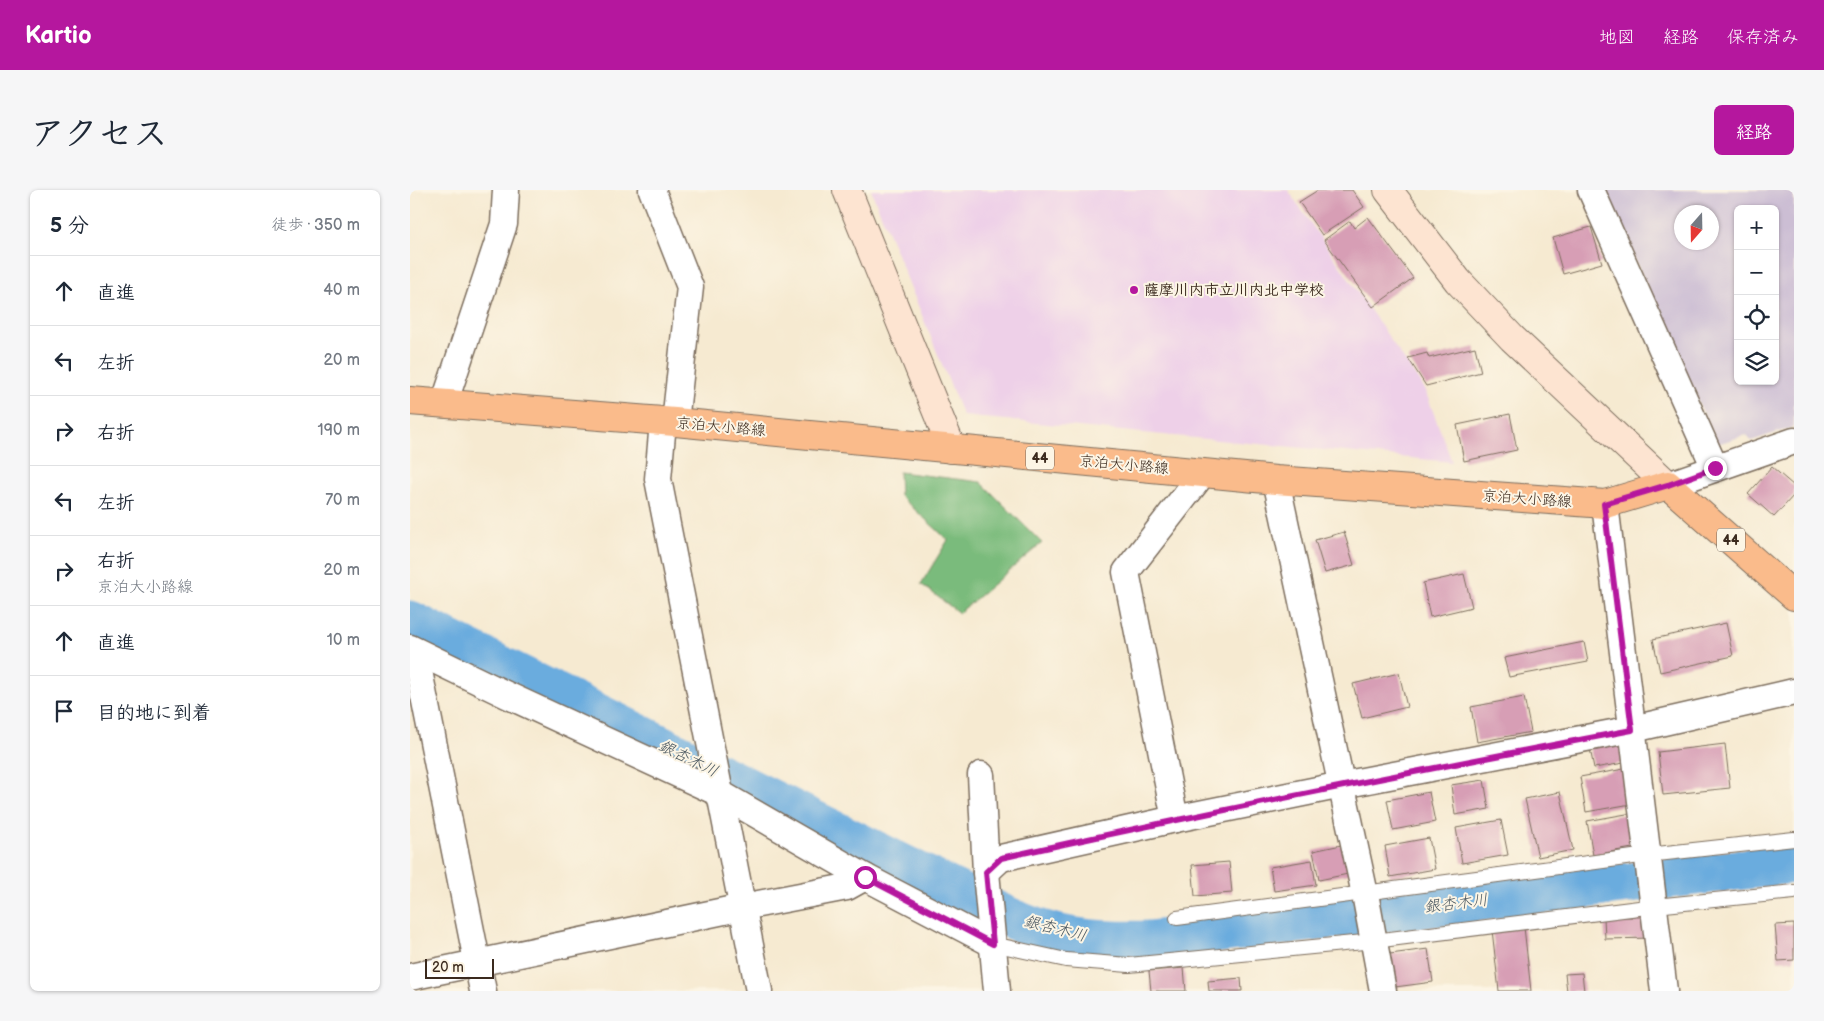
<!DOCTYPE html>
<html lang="ja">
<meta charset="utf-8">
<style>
body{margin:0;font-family:"Balsamiq Sans","Klee One",sans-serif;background:#f6f6f7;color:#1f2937}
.controls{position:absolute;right:15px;top:15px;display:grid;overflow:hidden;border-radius:8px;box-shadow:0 1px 4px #0004}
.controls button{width:45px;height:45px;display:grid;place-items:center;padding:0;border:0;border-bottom:1px solid #e0e1e3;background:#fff;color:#1f2937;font:25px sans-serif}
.compass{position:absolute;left:1264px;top:15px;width:45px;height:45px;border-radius:50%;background:#fff;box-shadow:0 1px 4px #0004;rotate:200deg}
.scale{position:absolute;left:15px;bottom:12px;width:69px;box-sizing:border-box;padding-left:5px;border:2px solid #3b2a1e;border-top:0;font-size:14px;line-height:18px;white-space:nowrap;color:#3b2a1e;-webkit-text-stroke:4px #fcf5e5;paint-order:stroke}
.stop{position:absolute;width:15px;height:15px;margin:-11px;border:4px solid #b5179e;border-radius:50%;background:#fff}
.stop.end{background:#b5179e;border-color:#fff;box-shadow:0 1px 5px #0008}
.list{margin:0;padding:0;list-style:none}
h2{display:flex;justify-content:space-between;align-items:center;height:65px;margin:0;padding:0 20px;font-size:21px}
h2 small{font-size:16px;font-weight:400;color:#747a83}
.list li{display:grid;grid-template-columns:32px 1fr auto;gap:15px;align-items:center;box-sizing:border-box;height:70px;padding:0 20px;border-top:1px solid #e0e1e3}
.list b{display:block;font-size:19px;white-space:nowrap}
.list p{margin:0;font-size:16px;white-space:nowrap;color:#747a83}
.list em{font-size:16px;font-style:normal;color:#747a83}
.icon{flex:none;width:28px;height:28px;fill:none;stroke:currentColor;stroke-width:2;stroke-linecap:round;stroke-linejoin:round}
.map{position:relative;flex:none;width:1384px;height:801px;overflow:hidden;border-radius:8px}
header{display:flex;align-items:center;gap:30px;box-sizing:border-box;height:70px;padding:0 25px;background:#b5179e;color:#fff}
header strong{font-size:24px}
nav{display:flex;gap:28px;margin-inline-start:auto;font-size:18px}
.intro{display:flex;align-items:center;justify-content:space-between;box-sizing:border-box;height:120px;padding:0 30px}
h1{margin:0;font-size:35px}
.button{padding:12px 22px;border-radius:8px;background:#b5179e;color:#fff;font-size:18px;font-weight:700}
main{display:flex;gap:30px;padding:0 30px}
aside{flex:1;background:#fff;border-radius:8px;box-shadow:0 1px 4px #0004}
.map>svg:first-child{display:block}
.built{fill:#eed0e8}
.industrial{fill:#ccbed4;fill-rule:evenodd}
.forest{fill:#7abb7c;stroke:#5a724d}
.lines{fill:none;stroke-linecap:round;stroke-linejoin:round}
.river{stroke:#6aacde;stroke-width:41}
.building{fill:#d79eb5}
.lane-casing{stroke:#7c6d5d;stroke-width:16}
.street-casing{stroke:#7c6d5d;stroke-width:29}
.secondary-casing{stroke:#7c6d5d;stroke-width:30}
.primary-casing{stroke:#7c6d5d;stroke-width:30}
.lane{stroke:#fff;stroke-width:14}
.street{stroke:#fff;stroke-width:26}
.secondary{stroke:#fde4d1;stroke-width:28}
.primary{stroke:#fabb8b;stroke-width:28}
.route{stroke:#b5179e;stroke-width:6}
.poi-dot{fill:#b5179e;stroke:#fcf5e5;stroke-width:2}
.labels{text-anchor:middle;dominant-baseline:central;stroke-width:4;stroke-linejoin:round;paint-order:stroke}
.shield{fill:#fcf5e5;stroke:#75675a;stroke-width:1}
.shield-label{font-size:14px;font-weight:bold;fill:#3b2a1e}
.poi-label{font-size:15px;font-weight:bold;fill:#3b2a1e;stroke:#fcf5e5;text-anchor:start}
.street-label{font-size:15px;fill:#3b2a1e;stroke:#fcf5e5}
.water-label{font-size:16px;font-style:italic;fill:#4b5861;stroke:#fcf5e5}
</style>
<header>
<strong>Kartio</strong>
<nav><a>地図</a><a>経路</a><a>保存済み</a></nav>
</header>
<div class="intro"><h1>アクセス</h1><a class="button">経路</a></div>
<main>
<aside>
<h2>5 分<small>徒歩 · 350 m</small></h2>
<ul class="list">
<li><svg class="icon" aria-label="ahead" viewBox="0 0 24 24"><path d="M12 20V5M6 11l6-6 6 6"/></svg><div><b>直進</b></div><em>40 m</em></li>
<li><svg class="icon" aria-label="left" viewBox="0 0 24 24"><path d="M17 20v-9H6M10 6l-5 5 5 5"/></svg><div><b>左折</b></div><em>20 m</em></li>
<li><svg class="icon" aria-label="right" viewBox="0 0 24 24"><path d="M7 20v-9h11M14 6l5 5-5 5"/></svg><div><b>右折</b></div><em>190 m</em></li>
<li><svg class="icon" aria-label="left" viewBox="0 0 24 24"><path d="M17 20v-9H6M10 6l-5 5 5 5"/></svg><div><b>左折</b></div><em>70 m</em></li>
<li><svg class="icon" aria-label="right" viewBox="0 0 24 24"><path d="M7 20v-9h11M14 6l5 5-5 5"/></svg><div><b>右折</b><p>京泊大小路線</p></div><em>20 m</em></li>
<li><svg class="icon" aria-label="ahead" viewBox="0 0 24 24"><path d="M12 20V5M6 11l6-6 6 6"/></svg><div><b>直進</b></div><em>10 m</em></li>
<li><svg class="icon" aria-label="arrive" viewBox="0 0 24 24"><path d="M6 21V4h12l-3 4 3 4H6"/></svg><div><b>目的地に到着</b></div></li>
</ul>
</aside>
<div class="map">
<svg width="1384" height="801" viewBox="0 0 1384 801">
<rect width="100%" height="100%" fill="#fcf5e5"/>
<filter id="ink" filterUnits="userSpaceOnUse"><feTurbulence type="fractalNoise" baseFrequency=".02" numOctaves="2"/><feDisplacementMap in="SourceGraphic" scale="10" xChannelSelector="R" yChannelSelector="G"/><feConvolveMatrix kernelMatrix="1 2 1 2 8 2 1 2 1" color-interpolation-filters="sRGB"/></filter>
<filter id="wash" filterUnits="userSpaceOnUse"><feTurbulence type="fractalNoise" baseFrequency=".0096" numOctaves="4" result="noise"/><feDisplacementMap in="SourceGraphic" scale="20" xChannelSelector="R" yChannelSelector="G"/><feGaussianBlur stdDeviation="1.12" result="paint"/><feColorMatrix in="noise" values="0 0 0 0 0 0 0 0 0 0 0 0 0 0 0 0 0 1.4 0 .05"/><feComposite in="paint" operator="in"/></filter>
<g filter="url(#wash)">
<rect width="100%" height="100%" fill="#f6ead1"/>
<path class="built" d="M461,0H878L1015,200L1042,272L553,226Z"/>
<path class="industrial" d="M1194,0H1384V237L1341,251L1336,245L1307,254ZM1328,19H1365V191H1328ZM1272,22H1302V52H1272Z"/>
<path class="forest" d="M489,282L571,292L632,353L549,423L511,394L538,350L490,306Z"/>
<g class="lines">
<path class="river" d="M0,431L548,702C571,713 593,726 617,735C656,751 698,752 739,751L1384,673"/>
</g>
<g id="blocks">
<g class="building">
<path d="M908,0H942L954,17L912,45L889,12Z"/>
<path d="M958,27L1003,88L963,117L914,50L940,31L944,38Z"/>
<path d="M1181,37L1192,73L1153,84L1143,48Z"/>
<path d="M1065,157L1071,182L1016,196L998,168L1017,163L1019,168Z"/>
<path d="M1100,224L1107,260L1054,271L1047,235Z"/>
<path d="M1362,277L1384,296V305L1364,327L1338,304Z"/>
<path d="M934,342L944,375L915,383L905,350Z"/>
<path d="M1054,384L1062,417L1020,427L1013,393Z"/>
<path d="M1316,433L1323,466L1250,482L1243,449Z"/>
<path d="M1174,452L1178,472L1099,487L1094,468Z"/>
<path d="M989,483L997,517L952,528L943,494Z"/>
<path d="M1114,507L1121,542L1067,552L1061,517Z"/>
<path d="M1209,549L1214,573L1184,578L1179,554Z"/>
<path d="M1315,554L1320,598L1253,605L1248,562Z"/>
<path d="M1214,579L1221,614L1176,622L1170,587Z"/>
<path d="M1074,590L1079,619L1045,625L1041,595Z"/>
<path d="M1019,602L1025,632L983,640L977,610Z"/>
<path d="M1150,602L1163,660L1128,667L1115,609Z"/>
<path d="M1222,623L1228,657L1183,665L1177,631Z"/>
<path d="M1091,630L1098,665L1052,673L1046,638Z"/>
<path d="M1019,648L1025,679L980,687L975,656Z"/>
<path d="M936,654L943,683L909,690L903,661Z"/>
<path d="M902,670L906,695L864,701L860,677Z"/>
<path d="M819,672L822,703L785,706L782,675Z"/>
<path d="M1194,727H1240L1241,748L1195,749Z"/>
<path d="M1384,734V770L1368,771L1365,735Z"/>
<path d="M1114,737L1121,801H1089L1082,740Z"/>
<path d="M1018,759L1023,792L985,797L980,764Z"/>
<path d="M774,778L776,801H741L739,781Z"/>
<path d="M1172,783L1174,801H1157L1155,784Z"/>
<path d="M831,788L832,801H799L798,791Z"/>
</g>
</g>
</g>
<g filter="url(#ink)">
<use href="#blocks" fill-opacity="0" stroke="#7c6d5d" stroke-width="1"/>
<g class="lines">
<defs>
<g id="lane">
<path d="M767,728L1238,665L1384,649"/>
<path d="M583,754L656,770L719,775L964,751L1245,716L1384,702"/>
</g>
<g id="street">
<path d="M242,0L280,97L265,232"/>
<path d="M1181,0L1305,278"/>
<path d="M34,214L94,34L96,0"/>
<path d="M253,232L248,289L349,801"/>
<path d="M866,290L956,709L973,801"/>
<path d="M1258,295L1384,251"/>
<path d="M1195,314L1254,801"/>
<path d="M0,458L97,505L311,604L455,687L583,754"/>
<path d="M5,461L73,801"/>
<path d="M571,585L576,682L587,801"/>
<path d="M765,629L716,382L793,283"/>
<path d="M576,682L591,668L765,629L932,595L1223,539L1384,502"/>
<path d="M0,787L333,717L437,697L455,687"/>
</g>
<g id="secondary">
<path d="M437,0L542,259"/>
<path d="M978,0L1048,91L1102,148L1258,295"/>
</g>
<path id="primary" d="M0,211L265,232L866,290L1195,314L1258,295L1384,406"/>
</defs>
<use href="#lane" class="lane-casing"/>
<use href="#street" class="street-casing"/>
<use href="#secondary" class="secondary-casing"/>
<use href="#primary" class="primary-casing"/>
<use href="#lane" class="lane"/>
<use href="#street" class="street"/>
<use href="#secondary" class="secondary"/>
<use href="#primary" class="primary"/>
</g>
</g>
<g class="lines" filter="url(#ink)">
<path class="route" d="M455,687L583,754L576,682L591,668C801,621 1011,580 1222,540L1194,314L1258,295L1305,278"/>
</g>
<circle class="poi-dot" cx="724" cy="100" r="5"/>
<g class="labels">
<g class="shield">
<rect x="616" y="256.5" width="28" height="23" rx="4"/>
<rect x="1307" y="338.5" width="28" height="23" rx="4"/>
</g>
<g class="shield-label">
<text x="630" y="268">44</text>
<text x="1321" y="350">44</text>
</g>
<g class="poi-label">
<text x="734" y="100">薩摩川内市立川内北中学校</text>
</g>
<g class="street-label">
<text transform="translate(311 237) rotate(5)">京泊大小路線</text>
<text transform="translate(714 275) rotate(5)">京泊大小路線</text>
<text transform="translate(1117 309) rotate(4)">京泊大小路線</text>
</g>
<g class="water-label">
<text transform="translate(278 569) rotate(26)">銀杏木川</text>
<text transform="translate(1046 714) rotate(-7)">銀杏木川</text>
<text transform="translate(645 739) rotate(14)">銀杏木川</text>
</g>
</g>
</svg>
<div class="controls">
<button>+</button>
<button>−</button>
<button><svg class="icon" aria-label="locate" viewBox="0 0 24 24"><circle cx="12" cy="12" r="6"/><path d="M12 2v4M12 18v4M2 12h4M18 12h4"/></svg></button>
<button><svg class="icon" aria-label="layers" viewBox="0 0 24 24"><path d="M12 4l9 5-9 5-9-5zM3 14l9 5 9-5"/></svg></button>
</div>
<svg class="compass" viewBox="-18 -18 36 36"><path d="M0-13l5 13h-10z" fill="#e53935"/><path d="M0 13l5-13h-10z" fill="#747a83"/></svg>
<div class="scale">20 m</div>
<div class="stop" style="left:455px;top:687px"></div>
<div class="stop end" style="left:1305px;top:278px"></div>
</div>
</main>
